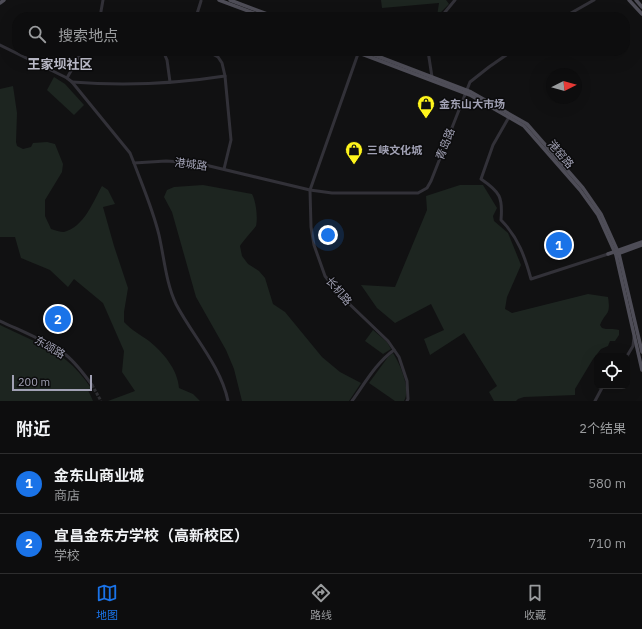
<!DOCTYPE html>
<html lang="zh">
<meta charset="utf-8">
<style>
body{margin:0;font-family:"IBM Plex Sans","Noto Sans SC",sans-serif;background:#1b1b1c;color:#f1f3f6}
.controls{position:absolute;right:12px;bottom:12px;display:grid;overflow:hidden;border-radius:8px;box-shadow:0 4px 16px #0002}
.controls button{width:36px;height:36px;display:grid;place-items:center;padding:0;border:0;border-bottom:1px solid #2d2d2e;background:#0d0d0e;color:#f1f3f6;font:20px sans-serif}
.compass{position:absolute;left:546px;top:68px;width:36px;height:36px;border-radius:50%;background:#0d0d0e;box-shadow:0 4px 16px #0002;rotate:84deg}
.scale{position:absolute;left:12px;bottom:10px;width:80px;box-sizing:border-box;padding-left:4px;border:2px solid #a1a1b4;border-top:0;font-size:11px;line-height:14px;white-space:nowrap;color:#a1a1b4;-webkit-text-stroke:3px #0c0c0d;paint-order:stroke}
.you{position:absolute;left:328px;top:235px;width:14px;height:14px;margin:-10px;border:3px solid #fff;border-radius:50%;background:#1a73e8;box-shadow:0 0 0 6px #1a73e833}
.badge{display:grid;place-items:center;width:26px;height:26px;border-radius:50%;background:#1a73e8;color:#fff;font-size:13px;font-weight:700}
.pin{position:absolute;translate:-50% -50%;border:2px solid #fff;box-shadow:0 1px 4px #0006}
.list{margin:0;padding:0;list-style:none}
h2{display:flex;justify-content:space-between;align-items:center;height:52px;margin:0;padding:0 16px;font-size:17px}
h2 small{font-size:13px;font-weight:400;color:#9a9c9e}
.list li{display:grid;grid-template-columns:26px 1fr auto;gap:12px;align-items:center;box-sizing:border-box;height:60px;padding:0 16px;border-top:1px solid #2d2d2e}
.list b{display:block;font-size:15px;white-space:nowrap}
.list p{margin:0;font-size:13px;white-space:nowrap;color:#9a9c9e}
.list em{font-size:13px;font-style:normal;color:#9a9c9e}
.icon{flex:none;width:22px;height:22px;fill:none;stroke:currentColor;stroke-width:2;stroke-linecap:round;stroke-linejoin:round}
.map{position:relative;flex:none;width:642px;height:401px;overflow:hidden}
.search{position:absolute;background:#0d0d0e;box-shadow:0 4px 16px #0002;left:12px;right:12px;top:12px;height:44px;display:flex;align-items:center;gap:10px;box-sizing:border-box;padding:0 14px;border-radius:16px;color:#9a9c9e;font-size:15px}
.sheet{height:172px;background:#0d0d0e}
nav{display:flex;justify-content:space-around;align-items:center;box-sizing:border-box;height:56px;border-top:1px solid #2d2d2e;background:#0d0d0e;font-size:11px;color:#9a9c9e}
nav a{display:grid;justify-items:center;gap:2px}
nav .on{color:#1a73e8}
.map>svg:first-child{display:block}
.green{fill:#1d2520}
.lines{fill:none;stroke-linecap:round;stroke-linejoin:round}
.minor-tunnel{stroke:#2e2e32;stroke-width:3;stroke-dasharray:3 1.5;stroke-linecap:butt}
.minor{stroke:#323138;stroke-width:3}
.major{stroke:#4e4d57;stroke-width:3.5}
.labels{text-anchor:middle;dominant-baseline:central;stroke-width:3;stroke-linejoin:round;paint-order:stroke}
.poi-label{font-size:11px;font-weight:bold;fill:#a1a1b4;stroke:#0c0c0d;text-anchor:start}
.street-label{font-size:11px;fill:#a1a1b4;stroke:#0c0c0d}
.quarter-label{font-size:13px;font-weight:bold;fill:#c2c2d0;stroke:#0c0c0d}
</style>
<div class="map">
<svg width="642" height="401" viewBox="0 0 642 401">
<rect width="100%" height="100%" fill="#111112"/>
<g class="green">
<path d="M381,0H446L449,4L437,16L439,3L382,8Z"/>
<path d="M54,77L65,84L84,105L74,115L47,90Z"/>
<path d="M13,86L17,113L16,142L17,146L23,149L31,147L33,143L47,142L55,144L63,164L62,172L45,200V216L51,229C55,230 60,232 64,232C84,227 93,202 102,186L108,190L115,204L103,207L114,246L128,288L124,312V322C131,330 141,335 149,341C163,352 178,370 179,388L193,394L200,401H108L135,391L122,372L124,351L103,303L74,279L68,287L50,270L21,258L15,237H0V89Z"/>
<path d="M203,185L252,194C256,201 258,218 256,226C254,229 243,241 240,246L242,256L248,264L259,271L265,278L273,304L285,312L322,357L340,372L361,383L349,401H242L234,369L226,350L196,297L172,212L164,197L167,190L174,187Z"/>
<path d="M460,185H483L497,208L493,216L494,221L508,233L521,265L507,297L505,309L512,313L588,294L608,297C611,316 606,311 600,325L602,328C607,330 613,328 619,330V335L615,341H610L608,346L601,349L593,359L575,389V395L524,397L518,399L516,401H494L489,392L497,386L464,333L430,355L424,339L444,330L431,304L395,323L377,308L361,285L395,287L427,210L426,196Z"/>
<path d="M0,325C22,336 47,345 66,360C76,368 84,378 91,388L88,390L93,401H0Z"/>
<path d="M373,330L387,342L391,349L383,354L365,341Z"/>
<path d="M393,353C400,364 411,389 404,401H395L369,383L388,357Z"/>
</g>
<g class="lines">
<path class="minor-tunnel" d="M92,385L101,401"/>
<g class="minor">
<path d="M100,17L103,0"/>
<path d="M196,17L201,1"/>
<path d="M441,17L455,0"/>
<path d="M564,17L594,0"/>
<path d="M0,45L67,78L72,82L130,153L134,163L166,161L197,163L310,190L332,193H418L427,188L431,181L470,82L489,67L512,51"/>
<path d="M163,51L167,60L170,82"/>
<path d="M207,51L218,57L222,63L225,76L231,140L224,169"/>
<path d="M359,51L310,190L311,227L314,245L325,276L340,295L388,341L399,357L407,381L408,399L407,401"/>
<path d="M428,51L432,77"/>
<path d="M67,78L82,51"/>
<path d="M72,82C123,86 174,84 225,76"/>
<path d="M509,117L493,145L481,179C500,192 503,197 501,220C518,237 525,257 531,279L608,254"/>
<path d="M134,163C143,187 153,210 159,235C164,257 166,283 176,304C192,335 221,366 228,401"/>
<path d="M0,321C21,331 47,341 66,355C76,363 84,374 92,385"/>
<path d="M627,356L633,346L634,337"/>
<path d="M352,401C365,383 376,363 394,350"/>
<path d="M595,401L603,386"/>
</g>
<g class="major">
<path d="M219,0L264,17"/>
<path d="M230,0L275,17"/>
<path d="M629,0L642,14"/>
<path d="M636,0L642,7"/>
<path d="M0,3L4,0"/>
<path d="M354,51L470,95L524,126L580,190L598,215L616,255L642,370"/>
<path d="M364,51L471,92L527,124L583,188L601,214L619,254L642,352"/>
<path d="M608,254L642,242"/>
<path d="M617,254L642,245"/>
</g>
</g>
<defs>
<symbol id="shop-pin" viewBox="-11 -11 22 30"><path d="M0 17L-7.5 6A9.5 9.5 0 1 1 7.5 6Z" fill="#fff51c" stroke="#0c0c0d"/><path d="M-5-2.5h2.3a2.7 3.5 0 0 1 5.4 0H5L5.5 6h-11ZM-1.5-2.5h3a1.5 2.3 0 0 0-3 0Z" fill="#111"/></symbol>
</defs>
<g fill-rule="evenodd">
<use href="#shop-pin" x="416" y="94" width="20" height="27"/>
<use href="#shop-pin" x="344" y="140" width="20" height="27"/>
</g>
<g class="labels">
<g class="poi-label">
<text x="439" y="104">金东山大市场</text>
<text x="367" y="150">三峡文化城</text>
</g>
<g class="street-label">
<text transform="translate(445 144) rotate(-69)">青岛路</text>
<text transform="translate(561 154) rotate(49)">港窑路</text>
<text transform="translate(191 164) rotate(7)">港城路</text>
<text transform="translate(339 291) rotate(50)">长机路</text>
<text transform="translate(50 347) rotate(30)">东颂路</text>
</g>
<g class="quarter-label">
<text x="60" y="64">王家坝社区</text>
</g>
</g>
</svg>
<div class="controls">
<button><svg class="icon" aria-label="locate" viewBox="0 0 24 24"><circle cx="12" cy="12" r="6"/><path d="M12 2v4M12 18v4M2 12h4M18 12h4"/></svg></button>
</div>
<svg class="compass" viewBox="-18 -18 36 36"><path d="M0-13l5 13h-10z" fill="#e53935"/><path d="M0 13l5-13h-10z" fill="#9a9c9e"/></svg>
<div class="scale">200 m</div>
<div class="you"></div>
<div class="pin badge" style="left:559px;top:245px">1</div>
<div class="pin badge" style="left:58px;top:319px">2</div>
<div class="search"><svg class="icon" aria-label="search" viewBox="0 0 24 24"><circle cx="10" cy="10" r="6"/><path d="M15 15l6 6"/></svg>搜索地点</div>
</div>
<section class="sheet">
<h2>附近<small>2个结果</small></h2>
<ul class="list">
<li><span class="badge">1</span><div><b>金东山商业城</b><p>商店</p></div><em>580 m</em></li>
<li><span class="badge">2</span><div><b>宜昌金东方学校（高新校区）</b><p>学校</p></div><em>710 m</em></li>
</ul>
</section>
<nav>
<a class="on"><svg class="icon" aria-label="map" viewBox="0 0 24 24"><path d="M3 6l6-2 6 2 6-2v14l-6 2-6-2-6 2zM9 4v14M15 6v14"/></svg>地图</a>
<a><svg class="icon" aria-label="directions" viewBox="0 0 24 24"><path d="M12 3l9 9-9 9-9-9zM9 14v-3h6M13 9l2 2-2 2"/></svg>路线</a>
<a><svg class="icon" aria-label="saved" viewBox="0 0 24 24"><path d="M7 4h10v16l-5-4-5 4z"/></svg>收藏</a>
</nav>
